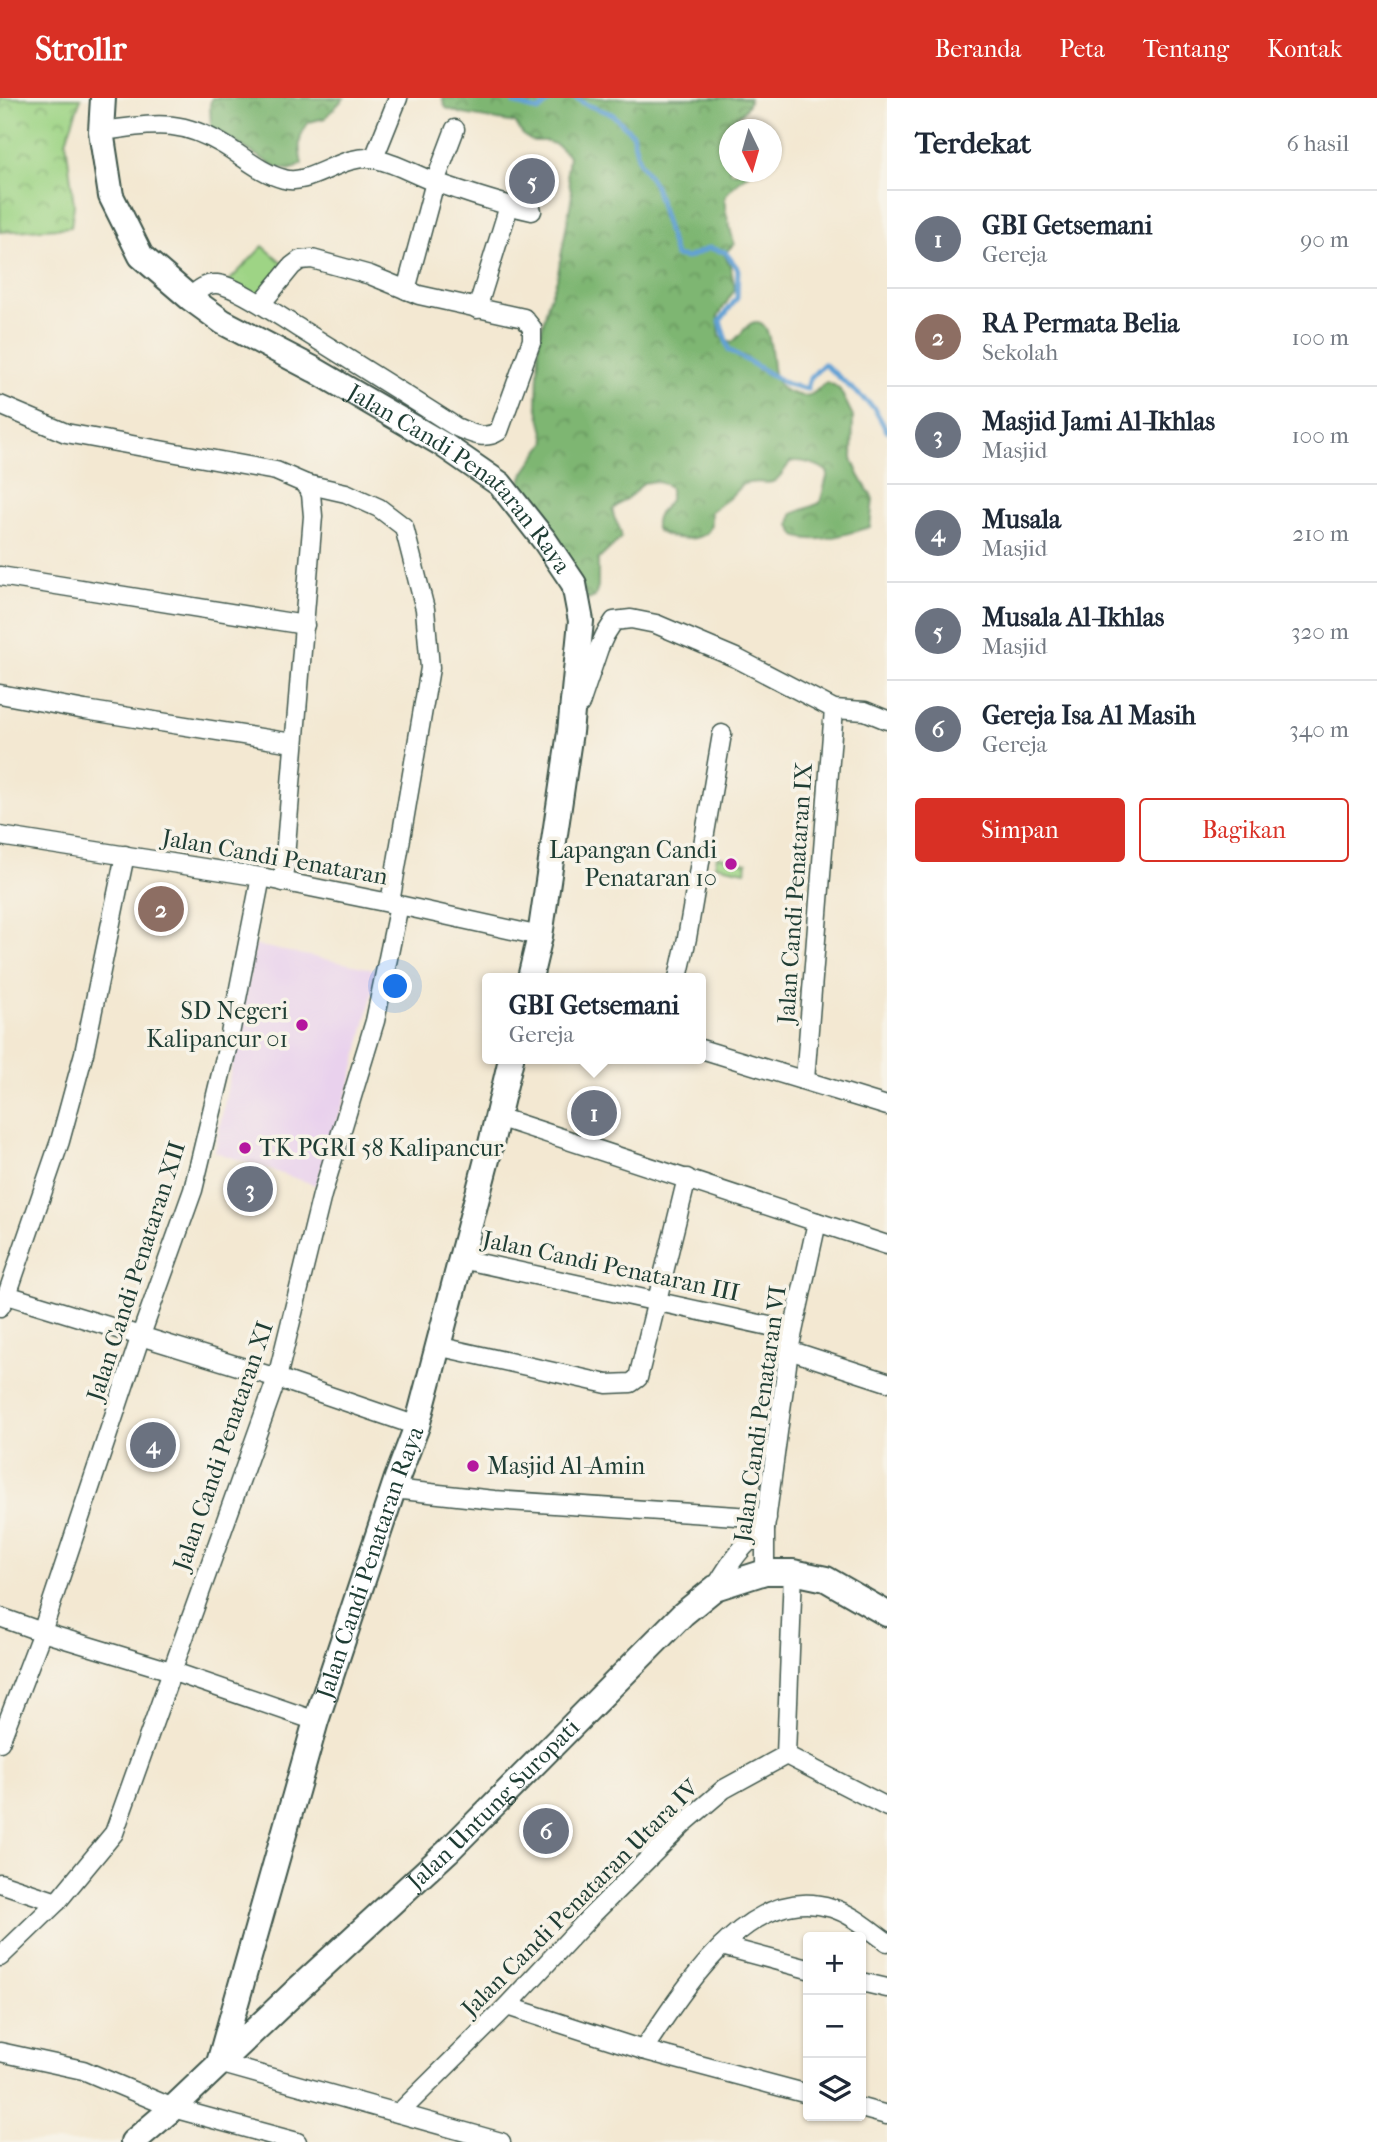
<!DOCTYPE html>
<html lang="id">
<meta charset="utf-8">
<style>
body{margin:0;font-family:"IM FELL French Canon",serif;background:#f6f6f7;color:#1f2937}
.controls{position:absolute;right:21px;bottom:21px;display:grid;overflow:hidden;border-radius:7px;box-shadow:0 2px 5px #0004}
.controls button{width:63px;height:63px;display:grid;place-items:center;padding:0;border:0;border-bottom:2px solid #e0e1e3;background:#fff;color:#1f2937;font:35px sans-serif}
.compass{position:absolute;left:719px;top:21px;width:63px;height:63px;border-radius:50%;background:#fff;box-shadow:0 2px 5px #0004;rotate:175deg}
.you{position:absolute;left:396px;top:889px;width:24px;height:24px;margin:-18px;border:5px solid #fff;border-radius:50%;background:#1a73e8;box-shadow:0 0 0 10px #1a73e833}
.badge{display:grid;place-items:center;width:46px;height:46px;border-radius:50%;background:#d93025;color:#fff;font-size:23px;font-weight:700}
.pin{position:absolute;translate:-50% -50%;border:4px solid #fff;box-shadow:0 2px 7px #0006}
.popup{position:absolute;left:482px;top:875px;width:224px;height:91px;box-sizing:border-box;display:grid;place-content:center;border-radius:7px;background:#fff;filter:drop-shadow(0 2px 5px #0005);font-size:23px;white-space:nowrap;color:#747a83}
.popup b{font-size:26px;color:#1f2937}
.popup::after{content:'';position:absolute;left:50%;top:100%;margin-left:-14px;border:14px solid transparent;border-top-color:#fff}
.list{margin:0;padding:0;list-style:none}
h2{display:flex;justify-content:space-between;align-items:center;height:91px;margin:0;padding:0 28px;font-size:30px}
h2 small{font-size:23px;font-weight:400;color:#747a83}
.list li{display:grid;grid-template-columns:46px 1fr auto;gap:21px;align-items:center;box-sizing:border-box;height:98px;padding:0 28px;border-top:2px solid #e0e1e3}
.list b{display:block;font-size:26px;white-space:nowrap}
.list p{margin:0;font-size:23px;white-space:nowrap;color:#747a83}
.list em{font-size:23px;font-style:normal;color:#747a83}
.actions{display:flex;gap:14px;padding:21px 28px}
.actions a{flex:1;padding:16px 0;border:2px solid #d93025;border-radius:7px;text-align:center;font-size:24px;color:#d93025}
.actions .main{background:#d93025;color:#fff}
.icon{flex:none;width:38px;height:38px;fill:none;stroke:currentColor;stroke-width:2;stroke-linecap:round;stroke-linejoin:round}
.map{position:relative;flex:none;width:887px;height:2044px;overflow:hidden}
header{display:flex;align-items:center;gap:42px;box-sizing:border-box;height:98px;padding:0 35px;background:#d93025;color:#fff}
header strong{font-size:33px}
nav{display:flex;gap:38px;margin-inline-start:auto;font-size:24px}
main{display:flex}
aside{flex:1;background:#fff}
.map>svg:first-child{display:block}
.built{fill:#e9d1ed}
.forest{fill:url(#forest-crowns);stroke:#4e7a53;stroke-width:2}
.park{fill:url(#park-crowns);stroke:#5e885c;stroke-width:2}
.garden{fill:#9ed485;stroke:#5e885c;stroke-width:2}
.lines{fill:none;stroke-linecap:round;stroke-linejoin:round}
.stream{stroke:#62a1d4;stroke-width:5}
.minor-casing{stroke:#3f574c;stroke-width:21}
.secondary-casing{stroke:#3f574c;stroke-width:28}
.minor{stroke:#fff;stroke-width:18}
.secondary{stroke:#fff;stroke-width:24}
.poi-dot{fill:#b5179e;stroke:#f7f3e8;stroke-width:2.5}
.labels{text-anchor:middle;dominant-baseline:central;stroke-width:7;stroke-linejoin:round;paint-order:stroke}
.street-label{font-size:24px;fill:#1f3d34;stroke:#f7f3e8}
.poi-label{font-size:24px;fill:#1f3d34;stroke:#f7f3e8;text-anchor:end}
</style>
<header>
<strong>Strollr</strong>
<nav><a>Beranda</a><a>Peta</a><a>Tentang</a><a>Kontak</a></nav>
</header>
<main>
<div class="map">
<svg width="887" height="2044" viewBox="0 0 887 2044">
<defs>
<pattern id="forest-crowns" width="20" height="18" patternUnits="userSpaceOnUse" patternTransform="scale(1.75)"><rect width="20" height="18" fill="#7eb672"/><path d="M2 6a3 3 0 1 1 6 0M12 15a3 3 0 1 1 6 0" fill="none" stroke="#67955e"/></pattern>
<pattern id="park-crowns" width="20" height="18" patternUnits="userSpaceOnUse" patternTransform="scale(1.75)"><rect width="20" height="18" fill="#9ed485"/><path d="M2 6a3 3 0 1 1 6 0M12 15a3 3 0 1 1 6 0" fill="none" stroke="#80ad6e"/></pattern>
</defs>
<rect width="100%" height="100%" fill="#f7f3e8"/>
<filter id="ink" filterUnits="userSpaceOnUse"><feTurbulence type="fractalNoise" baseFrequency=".0143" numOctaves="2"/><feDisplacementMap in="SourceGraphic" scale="14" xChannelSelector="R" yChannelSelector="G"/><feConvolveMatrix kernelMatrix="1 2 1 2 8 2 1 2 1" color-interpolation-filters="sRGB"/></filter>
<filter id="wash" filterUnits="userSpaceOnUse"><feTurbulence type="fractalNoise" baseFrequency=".00686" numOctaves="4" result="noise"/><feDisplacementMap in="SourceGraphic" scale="28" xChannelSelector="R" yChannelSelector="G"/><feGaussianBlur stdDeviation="1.57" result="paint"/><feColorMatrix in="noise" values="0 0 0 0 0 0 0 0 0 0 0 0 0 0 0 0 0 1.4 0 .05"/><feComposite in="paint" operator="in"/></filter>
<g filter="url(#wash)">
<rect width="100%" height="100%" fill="#f3e8d2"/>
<path class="built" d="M255,847L378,872L351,983L316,1087L215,1054Z"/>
<g class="forest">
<path d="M212,0H344L325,20L309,24C298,38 298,49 302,66L291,72L277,70L211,29L210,7Z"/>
<path d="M442,0H750C745,20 732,16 726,34L727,40L729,41L730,74H751C743,80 731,89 726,97C721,105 732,134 734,146L724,156L730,167L735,191L718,218L720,239L732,244C740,239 745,228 752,225C773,216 771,266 774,275C776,281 779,286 782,291C790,295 803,301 812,296C818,293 820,287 827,284L834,287L840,292L853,318L852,361L859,377L873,401L870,429C847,435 819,447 796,438L790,427L792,416L820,405L828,375C822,367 800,361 790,364C769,397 772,379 743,386L728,401L711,413C710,418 712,426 710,430C703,446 666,442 656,431C654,416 662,413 670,402V390L667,387L655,383L643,385L635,394L613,411C611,422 623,428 621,440L598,462V488L595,499L588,502L560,443L543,420L524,404L519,388L524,375L546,343L537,307L539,243L548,205L557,181L572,97L567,75L569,58L557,47L545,43H532L524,38L515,25L463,16L446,10Z"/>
</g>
<path class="park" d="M0,0H81L66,43L74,107L71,129L0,134Z"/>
<g class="garden">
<path d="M263,148L285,167L258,200L228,184Z"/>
<path d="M717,758L747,765L745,773L715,767Z"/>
</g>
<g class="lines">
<g class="stream">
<path d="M512,0L514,5L538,13L553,0"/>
<path d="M576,0L585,6L612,16L632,35L639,63L655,88L675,158L687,160L709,150L725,154L738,171L737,200L720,223L729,252L787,286L807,291L810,280L824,266L874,310L887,333"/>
</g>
</g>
</g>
<g filter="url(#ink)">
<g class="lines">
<defs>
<g id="minor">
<path d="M101,33C153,27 177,19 224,47C244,59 261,75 284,81C309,89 344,54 375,61C396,65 415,77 435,84C467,95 499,106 532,113"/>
<path d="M374,60L398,0"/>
<path d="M406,192L435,84L455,31"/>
<path d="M190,200C197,192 206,185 217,186C237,188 279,218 297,229C350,262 403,295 456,329C471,335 484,343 499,333L532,242V230L524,220L419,197L370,177L312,161L300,162L292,168L261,206"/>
<path d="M477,211L509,108"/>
<path d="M0,307L66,335L276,373L306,386L346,395L379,410L404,429L425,511L430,570L390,805"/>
<path d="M0,478L305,527"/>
<path d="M0,596L85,612L293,645"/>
<path d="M580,606L599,550L605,537L614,523L631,521L656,526L736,560L834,611L865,613L887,622"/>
<path d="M0,738L261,779L399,807L540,838"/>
<path d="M283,784L313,418L311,396L306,386"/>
<path d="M678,880L687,840L722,636"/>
<path d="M701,951L887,1008"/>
<path d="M805,982L834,611"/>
<path d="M498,1019L887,1147"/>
<path d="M461,1161L792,1233"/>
<path d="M7,1197L277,1280L417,1328"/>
<path d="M0,1209L7,1197L60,1043L84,955L125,757"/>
<path d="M437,1248L607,1286L631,1285L638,1280L687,1080"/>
<path d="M789,1252L887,1284"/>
<path d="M393,1391L494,1402L767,1420"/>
<path d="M765,1474V1431L789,1252L817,1124"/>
<path d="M715,1490C729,1467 742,1445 765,1431"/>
<path d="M0,1519L42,1534L171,1573L316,1623"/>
<path d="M0,1644L42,1534L141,1237L193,1092L227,951L261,779"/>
<path d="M786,1657L793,1474"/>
<path d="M786,1657L887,1709"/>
<path d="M0,1785L57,1804"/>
<path d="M722,1848L808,1871"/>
<path d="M0,1859L57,1804L114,1735L277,1280L322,1097L375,923L399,807"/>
<path d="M861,1884L887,1890"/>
<path d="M507,1908L643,1952L808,1996"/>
<path d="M643,1952C682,1895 748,1783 832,1810C852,1816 870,1832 887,1844"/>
<path d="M0,1954L83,1972L173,2010L297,2044"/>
<path d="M219,1965L501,2044"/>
<path d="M861,2010L887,2017"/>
<path d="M399,2015L507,1908L590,1819L683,1726L724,1691L786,1657"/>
</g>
<g id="secondary">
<path id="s1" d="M103,0L101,33L111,98L141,158L190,200L223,224L315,272L442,346L500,386L545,443L574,486L581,523L570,634L540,838L530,880"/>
<path id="s2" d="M219,1965L316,1623L397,1380L417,1328L490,1050L511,961"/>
<path id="s3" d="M133,2044L173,2010L299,1890L448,1753L683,1516L715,1490L765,1474H793L826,1481L887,1516"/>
</g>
</defs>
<use href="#minor" class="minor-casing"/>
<use href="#secondary" class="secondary-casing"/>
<use href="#minor" class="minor"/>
<use href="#secondary" class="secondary"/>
</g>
</g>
<g class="poi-dot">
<circle cx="731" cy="766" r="7"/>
<circle cx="302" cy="927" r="7"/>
<circle cx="245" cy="1050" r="7"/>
<circle cx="473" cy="1368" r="7"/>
</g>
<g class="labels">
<g class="street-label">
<text stroke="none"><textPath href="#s1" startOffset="558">Jalan Candi Penataran Raya</textPath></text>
<text transform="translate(275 759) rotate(10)">Jalan Candi Penataran</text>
<text transform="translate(795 795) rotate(-86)">Jalan Candi Penataran IX</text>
<text transform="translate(611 1168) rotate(12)">Jalan Candi Penataran III</text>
<text transform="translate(136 1173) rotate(-72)">Jalan Candi Penataran XII</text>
<text transform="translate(760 1316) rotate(-82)">Jalan Candi Penataran VI</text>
<text transform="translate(223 1348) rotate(-71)">Jalan Candi Penataran XI</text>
<text stroke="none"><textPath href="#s2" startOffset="523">Jalan Candi Penataran Raya</textPath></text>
<text stroke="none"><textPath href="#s3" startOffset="494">Jalan Untung Suropati</textPath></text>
<text transform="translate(580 1800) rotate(-45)">Jalan Candi Penataran Utara IV</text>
</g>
<g class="poi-label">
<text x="717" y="752">Lapangan Candi<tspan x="717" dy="28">Penataran 10</tspan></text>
<text x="288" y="913">SD Negeri<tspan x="288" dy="28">Kalipancur 01</tspan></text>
<text x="259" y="1050" text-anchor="start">TK PGRI 58 Kalipancur</text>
<text x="487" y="1368" text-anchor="start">Masjid Al-Amin</text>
</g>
</g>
</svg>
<div class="controls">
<button>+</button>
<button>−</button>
<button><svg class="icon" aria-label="layers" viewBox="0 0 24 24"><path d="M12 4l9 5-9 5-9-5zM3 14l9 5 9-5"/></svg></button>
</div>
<svg class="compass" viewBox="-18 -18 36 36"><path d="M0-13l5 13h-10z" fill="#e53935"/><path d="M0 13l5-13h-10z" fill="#747a83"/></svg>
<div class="you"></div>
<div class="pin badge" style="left:594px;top:1015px;background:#6b7280">1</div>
<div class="popup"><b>GBI Getsemani</b>Gereja</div>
<div class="pin badge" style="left:161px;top:811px;background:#8d6e63">2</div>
<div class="pin badge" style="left:250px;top:1091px;background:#6b7280">3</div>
<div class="pin badge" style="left:153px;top:1347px;background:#6b7280">4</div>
<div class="pin badge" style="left:532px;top:83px;background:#6b7280">5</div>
<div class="pin badge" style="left:546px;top:1733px;background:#6b7280">6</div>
</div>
<aside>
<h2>Terdekat<small>6 hasil</small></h2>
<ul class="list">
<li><span class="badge" style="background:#6b7280">1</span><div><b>GBI Getsemani</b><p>Gereja</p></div><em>90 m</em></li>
<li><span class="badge" style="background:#8d6e63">2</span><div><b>RA Permata Belia</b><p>Sekolah</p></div><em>100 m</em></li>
<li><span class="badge" style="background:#6b7280">3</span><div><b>Masjid Jami Al-Ikhlas</b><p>Masjid</p></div><em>100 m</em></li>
<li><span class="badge" style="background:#6b7280">4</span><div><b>Musala</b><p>Masjid</p></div><em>210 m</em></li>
<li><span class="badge" style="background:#6b7280">5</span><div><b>Musala Al-Ikhlas</b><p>Masjid</p></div><em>320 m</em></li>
<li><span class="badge" style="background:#6b7280">6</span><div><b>Gereja Isa Al Masih</b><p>Gereja</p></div><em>340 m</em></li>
</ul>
<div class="actions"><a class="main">Simpan</a><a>Bagikan</a></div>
</aside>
</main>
